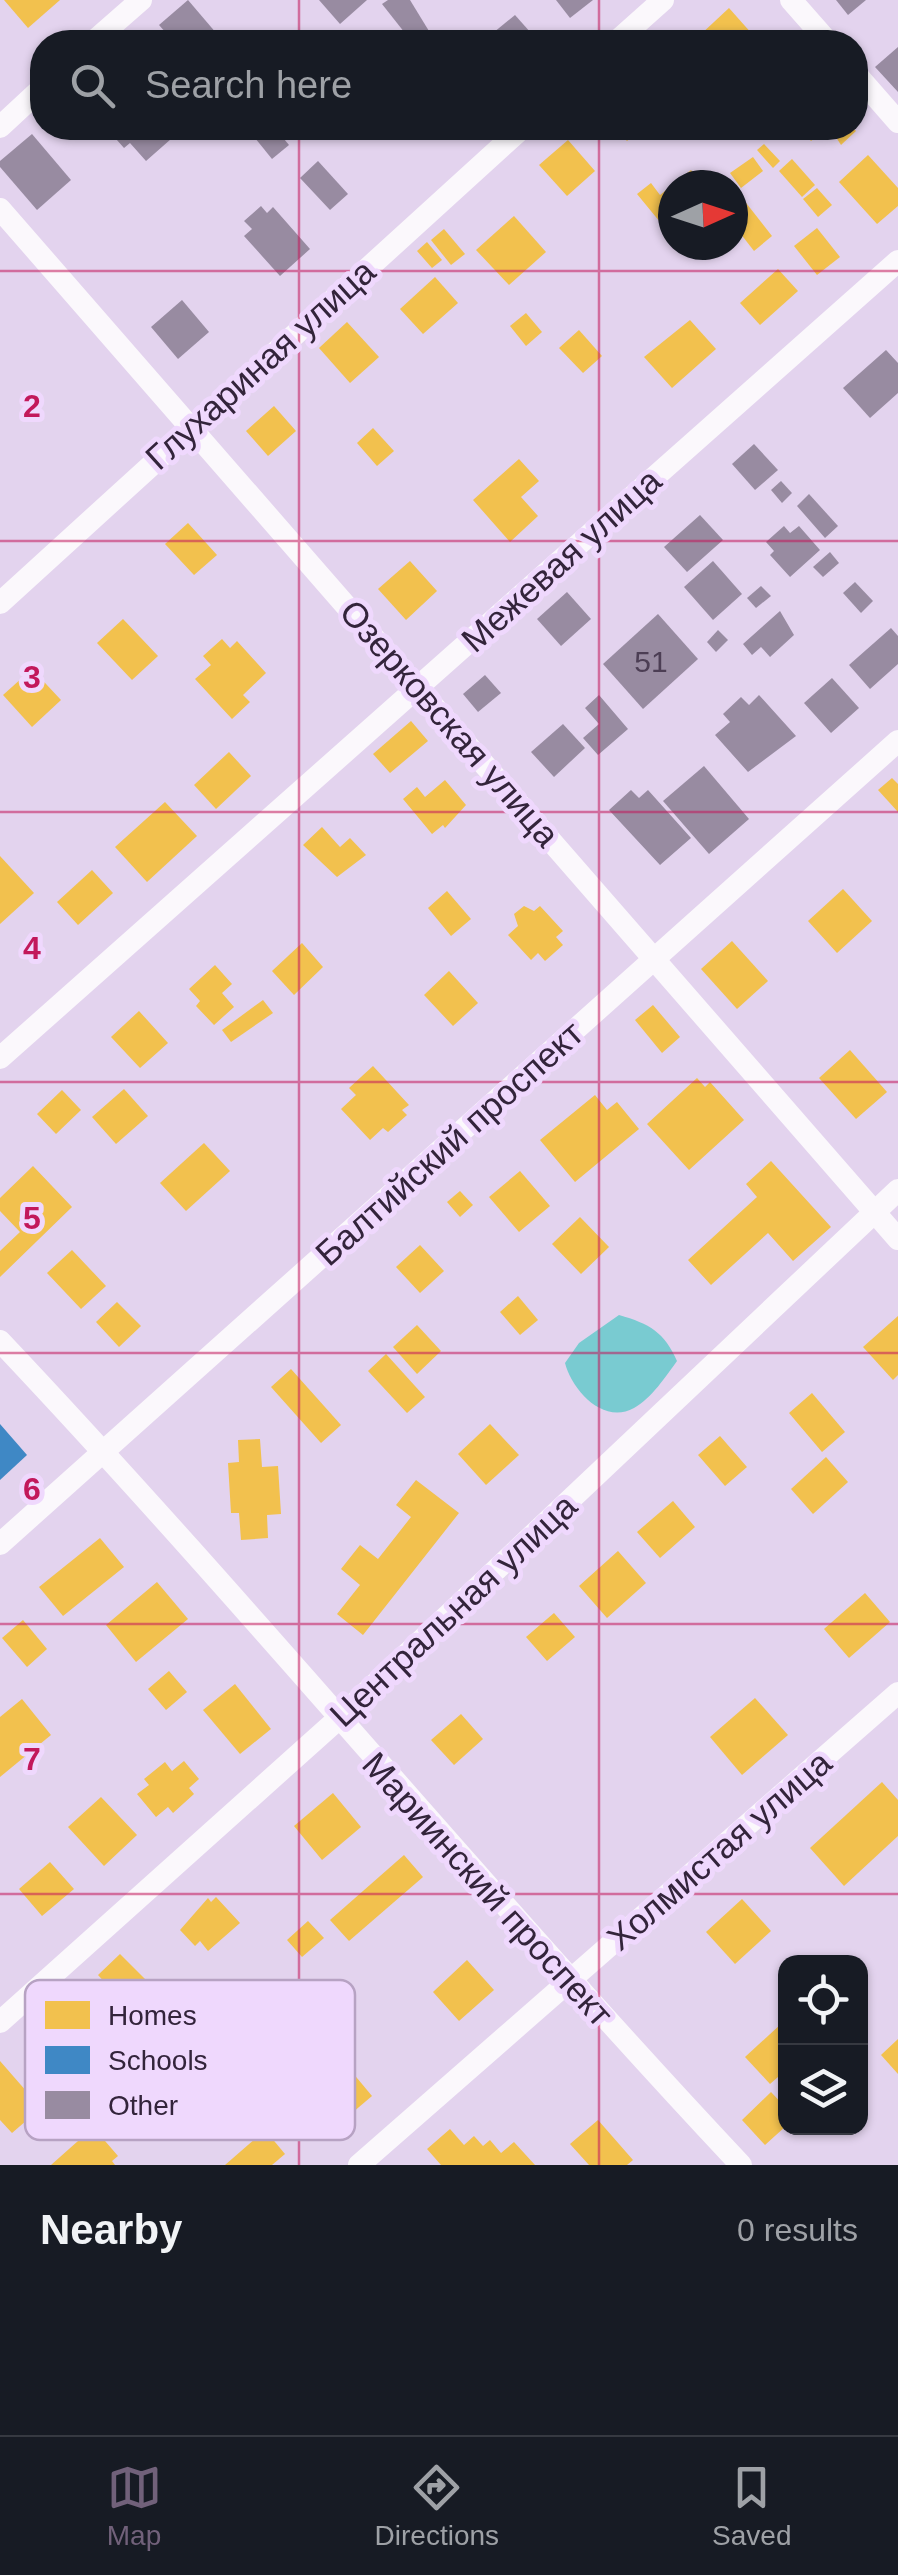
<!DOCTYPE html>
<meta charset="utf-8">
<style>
body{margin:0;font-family:Helvetica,sans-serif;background:#20242c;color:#f1f3f6}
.controls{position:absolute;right:30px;bottom:30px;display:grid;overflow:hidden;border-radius:20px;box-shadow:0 2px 8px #0004}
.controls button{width:90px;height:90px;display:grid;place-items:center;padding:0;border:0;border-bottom:2px solid #363941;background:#171b24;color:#f1f3f6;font:50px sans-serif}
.compass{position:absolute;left:658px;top:170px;width:90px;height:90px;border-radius:50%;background:#171b24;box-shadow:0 2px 8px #0004;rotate:87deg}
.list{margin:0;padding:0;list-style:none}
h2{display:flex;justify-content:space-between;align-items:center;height:130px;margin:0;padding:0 40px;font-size:42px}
h2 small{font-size:32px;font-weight:400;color:#9ea1a6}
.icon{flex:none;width:55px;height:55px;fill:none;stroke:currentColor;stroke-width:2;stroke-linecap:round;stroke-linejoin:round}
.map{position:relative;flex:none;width:898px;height:2165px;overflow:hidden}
.search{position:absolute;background:#171b24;box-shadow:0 2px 8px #0004;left:30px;right:30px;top:30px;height:110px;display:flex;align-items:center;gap:25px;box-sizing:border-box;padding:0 35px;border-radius:40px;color:#9ea1a6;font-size:38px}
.sheet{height:270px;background:#171b24}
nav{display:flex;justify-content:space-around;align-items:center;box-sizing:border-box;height:140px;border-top:2px solid #363941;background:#171b24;font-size:28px;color:#9ea1a6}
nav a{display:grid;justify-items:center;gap:5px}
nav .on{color:#71617a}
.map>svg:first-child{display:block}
.water{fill:#79cbd1}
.homes{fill:#f2c14e}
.schools{fill:#3f88c5}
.building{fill:#988ba1}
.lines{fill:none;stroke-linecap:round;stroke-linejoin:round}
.minor{stroke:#fbf8fc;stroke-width:22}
.grid{fill:none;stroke:#c2185b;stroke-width:2.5;stroke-opacity:0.55}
.labels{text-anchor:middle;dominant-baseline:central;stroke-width:10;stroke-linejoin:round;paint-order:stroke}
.number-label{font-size:30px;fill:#4c3e54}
.street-label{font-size:35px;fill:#33243b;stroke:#efd8fd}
.key{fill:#efd8fd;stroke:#b7a2c3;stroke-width:2.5}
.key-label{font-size:28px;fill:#33243b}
.grid-label{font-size:32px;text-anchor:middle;font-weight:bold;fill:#c2185b;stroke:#efd8fd;stroke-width:10;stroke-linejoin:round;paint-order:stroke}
</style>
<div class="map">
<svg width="898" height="2165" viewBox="0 0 898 2165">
<rect width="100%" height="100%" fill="#e3d3ee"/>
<path class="water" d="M619,1315C650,1324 664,1332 677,1361C666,1376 652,1398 634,1408C603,1425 572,1390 565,1363L579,1343Z"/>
<g class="homes">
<path d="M4,0H60L28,28Z"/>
<path d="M729,8L753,35L744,42H705L699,36Z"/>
<path d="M615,128H641L627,141Z"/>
<path d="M800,128H827L811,141Z"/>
<path d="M830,128H853L856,131L841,145Z"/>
<path d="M568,140L595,171L567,196L539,165Z"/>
<path d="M764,144L780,161L773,168L757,150Z"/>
<path d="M868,155L898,188V206L877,224L839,182Z"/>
<path d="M753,157L763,171L741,188L730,173Z"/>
<path d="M792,159L815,185L802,197L779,171Z"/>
<path d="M691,170L703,185H673V211L660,222L637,194L651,183L660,195Z"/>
<path d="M817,188L832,205L818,217L803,199Z"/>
<path d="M743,199L772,236L754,251L733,224V206Z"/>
<path d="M514,216L546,252L509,285L476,250Z"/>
<path d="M817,228L840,257L817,275L794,246Z"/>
<path d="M444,229L465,254L451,265L431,240Z"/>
<path d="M427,242L442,260L432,268L417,251Z"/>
<path d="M778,269L798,291L760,325L740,303Z"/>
<path d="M435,277L458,303L423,334L400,309Z"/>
<path d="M526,313L542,332L526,346L510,326Z"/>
<path d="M690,320L716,349L672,388L644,357Z"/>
<path d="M347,322L379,357L350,383L319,348Z"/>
<path d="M579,330L602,356L583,373L559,348Z"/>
<path d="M274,406L296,431L268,456L246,431Z"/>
<path d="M373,428L394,451L377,466L357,443Z"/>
<path d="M519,459L539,481L521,497L538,516L510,542L473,500Z"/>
<path d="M188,523L217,555L194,575L165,544Z"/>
<path d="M410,561L437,591L406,620L378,589Z"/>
<path d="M123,619L158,656L132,680L97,643Z"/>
<path d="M222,639L230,648L237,641L266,673L243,695L250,702L232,719L195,679L211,665L203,656Z"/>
<path d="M32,669L61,700L32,727L3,695Z"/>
<path d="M411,721L428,741L390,773L373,754Z"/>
<path d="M229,752L251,776L216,809L194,785Z"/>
<path d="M892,778L898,784V812L878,790Z"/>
<path d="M445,780L466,805L445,828L443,825L432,834L403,799L417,787L425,797Z"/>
<path d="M165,802L197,836L147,882L115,847Z"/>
<path d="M322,827L340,847L350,838L366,855L337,877L303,845Z"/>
<path d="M0,856L34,893L0,924Z"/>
<path d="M92,870L113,893L78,925L57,902Z"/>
<path d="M843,889L872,921L837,953L808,921Z"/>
<path d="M447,891L471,919L451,936L428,908Z"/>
<path d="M524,906L534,911L540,906L563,931L556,937L563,945L545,961L538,953L531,960L508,935L518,926L514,914Z"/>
<path d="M732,941L768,981L737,1009L701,969Z"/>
<path d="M302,943L323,967L294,995L272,971Z"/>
<path d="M215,965L232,984L222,993L234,1007L214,1025L196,1006L200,1001L189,989Z"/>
<path d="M449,971L478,1003L453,1026L424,995Z"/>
<path d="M263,1000L273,1013L231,1042L222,1030Z"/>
<path d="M653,1005L680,1037L662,1053L635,1020Z"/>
<path d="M139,1011L168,1043L140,1068L111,1037Z"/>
<path d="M850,1050L887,1092L856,1119L819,1078Z"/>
<path d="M373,1066L409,1105L402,1110L407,1115L388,1132L383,1128L370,1140L341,1109L356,1095L349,1088Z"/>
<path d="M697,1078L705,1087L710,1082L744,1120L689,1170L647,1124Z"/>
<path d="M124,1089L148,1116L116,1144L92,1117Z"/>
<path d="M62,1090L81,1110L56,1134L37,1114Z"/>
<path d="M595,1095L607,1110L617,1102L639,1129L575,1182L540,1140Z"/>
<path d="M204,1143L230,1171L186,1211L160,1183Z"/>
<path d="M771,1161L831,1227L793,1261L768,1233L711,1285L688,1260L757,1197L746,1184Z"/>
<path d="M33,1166L72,1207L0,1277V1251L20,1232L0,1211V1198Z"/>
<path d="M520,1171L550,1206L519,1232L489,1197Z"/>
<path d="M460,1191L473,1205L460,1217L447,1202Z"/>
<path d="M580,1217L609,1247L581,1274L552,1244Z"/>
<path d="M420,1245L444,1271L420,1293L396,1267Z"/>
<path d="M72,1250L106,1286L81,1309L47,1273Z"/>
<path d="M518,1296L538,1320L520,1335L500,1312Z"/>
<path d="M117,1302L141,1326L119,1347L96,1322Z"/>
<path d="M898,1316V1375L893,1380L863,1347Z"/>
<path d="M417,1325L441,1351L417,1374L393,1347Z"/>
<path d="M386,1354L425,1397L407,1413L368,1371Z"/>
<path d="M291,1369L341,1425L321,1443L271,1387Z"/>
<path d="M812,1393L845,1432L822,1452L789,1413Z"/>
<path d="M490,1424L519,1455L486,1485L458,1454Z"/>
<path d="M720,1436L747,1467L725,1486L698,1455Z"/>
<path d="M260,1439L262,1467L278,1466L281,1514L267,1515L268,1538L241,1540L239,1513H231L228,1463L239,1462L238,1440Z"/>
<path d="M826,1457L848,1482L813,1514L791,1489Z"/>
<path d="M416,1480L459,1513L363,1635L337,1614L360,1585L341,1569L360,1545L378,1559L411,1517L396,1505Z"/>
<path d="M673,1501L695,1527L660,1558L637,1532Z"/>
<path d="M100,1538L124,1567L63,1616L39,1587Z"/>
<path d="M618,1551L646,1583L607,1618L579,1586Z"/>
<path d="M157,1582L188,1619L136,1662L106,1625Z"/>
<path d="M865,1593L890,1622L849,1658L824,1629Z"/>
<path d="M554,1613L575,1637L547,1661L526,1637Z"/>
<path d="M23,1620L47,1649L27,1667L2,1638Z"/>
<path d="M169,1671L187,1692L166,1710L148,1689Z"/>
<path d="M235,1684L271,1729L240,1754L203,1710Z"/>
<path d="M755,1698L788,1735L742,1775L710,1737Z"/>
<path d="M22,1699L51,1735L0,1777V1717Z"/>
<path d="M461,1714L483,1739L454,1765L431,1740Z"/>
<path d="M184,1761L199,1779L189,1788L194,1794L173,1813L168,1807L156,1817L137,1794L149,1785L144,1779L165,1762L172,1771Z"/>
<path d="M882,1782L898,1800V1836L844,1886L810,1848Z"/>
<path d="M333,1793L361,1827L322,1860L294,1826Z"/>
<path d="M101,1797L137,1835L104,1866L68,1827Z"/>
<path d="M404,1855L423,1877L349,1941L330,1920Z"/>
<path d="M50,1862L74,1889L42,1916L19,1889Z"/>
<path d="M216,1897L240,1923L208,1951L200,1941L195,1946L180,1930L208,1898L211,1902Z"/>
<path d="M742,1899L771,1931L735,1964L706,1932Z"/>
<path d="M308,1921L324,1938L302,1957L287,1940Z"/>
<path d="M120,1954L177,2011L152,2034L130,2009L113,2025L92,2001L108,1986L98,1975Z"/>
<path d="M467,1960L494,1990L459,2021L433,1992Z"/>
<path d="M781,2024L786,2029V2070L770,2084L745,2057Z"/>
<path d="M898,2039V2074L881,2055Z"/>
<path d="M0,2061L41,2108L12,2133L0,2120Z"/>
<path d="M347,2066L372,2096L339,2124L314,2094Z"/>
<path d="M771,2092L786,2108V2126L765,2145L742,2120Z"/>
<path d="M598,2120L633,2160L627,2165H589L570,2144Z"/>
<path d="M450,2129L464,2145L474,2136L483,2146L490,2140L501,2153L514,2142L535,2165H441L427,2149Z"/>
<path d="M265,2130L285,2154L272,2165H225Z"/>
<path d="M87,2133L93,2140L99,2134L118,2156L112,2161L115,2165H51Z"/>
</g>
<path class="schools" d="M0,1424L27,1455L0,1480Z"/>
<g class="building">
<path d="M188,0L217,34L208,42H174L159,25Z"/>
<path d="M319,0H367L340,24Z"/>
<path d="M388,0H410L432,36L412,42L382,4Z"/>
<path d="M556,0H593L570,18Z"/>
<path d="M836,0H866L848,15Z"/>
<path d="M515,15L539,42H482Z"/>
<path d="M898,47V92L875,67Z"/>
<path d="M112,128H161L171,139L146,161L130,143L124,148L109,131Z"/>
<path d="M247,128H275L289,145L272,159Z"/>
<path d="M32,134L71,180L37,210L0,167V161Z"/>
<path d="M318,161L348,194L330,210L300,178Z"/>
<path d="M261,206L267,213L273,207L310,249L280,276L244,236L252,229L244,221Z"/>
<path d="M182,300L209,332L178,359L151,327Z"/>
<path d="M886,350L898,363V393L870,418L843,388Z"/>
<path d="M754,444L778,470L755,490L732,464Z"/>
<path d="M781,481L792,493L782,503L771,490Z"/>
<path d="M809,494L838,526L825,538L797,506Z"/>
<path d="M700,515L723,540L687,572L664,547Z"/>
<path d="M784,526L790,533L799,526L820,550L790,577L770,555L774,551L766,542Z"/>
<path d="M830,552L839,563L823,577L813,567Z"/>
<path d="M713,561L742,594L713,620L684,587Z"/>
<path d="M855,582L873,601L861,613L843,593Z"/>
<path d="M761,586L771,596L756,608L747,598Z"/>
<path d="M567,592L591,619L561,646L537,619Z"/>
<path d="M780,611L794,635L770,657L761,647L752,655L743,644Z"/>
<path d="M658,614L698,659L643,709L603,664Z"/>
<path d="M891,628L898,636V664L870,689L849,665Z"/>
<path d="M718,630L728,640L716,652L707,642Z"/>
<path d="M485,675L501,693L478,712L463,694Z"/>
<path d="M832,678L859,708L831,733L804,703Z"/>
<path d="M599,695L628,729L598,755L583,738L599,724L585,708Z"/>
<path d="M759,695L796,736L748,772L715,735L730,722L723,714L741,697L749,705Z"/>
<path d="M563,724L585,748L554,777L531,752Z"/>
<path d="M704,766L749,819L709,854L663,801Z"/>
<path d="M631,790L639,798L648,790L691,838L660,865L609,810Z"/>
</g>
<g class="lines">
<g class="minor">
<path d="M791,0L828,42"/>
<path d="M93,42L141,0"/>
<path d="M616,42L663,0"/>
<path d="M856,74L898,122"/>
<path d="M0,127L42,88"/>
<path d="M0,209L898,1239"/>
<path d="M0,603L522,128"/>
<path d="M0,1058L898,261"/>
<path d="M0,1341C254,1610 488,1896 741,2165"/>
<path d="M0,1544L898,741"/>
<path d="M0,2022L337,1720L898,1190"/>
<path d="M359,2165L898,1693"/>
</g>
</g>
<path class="grid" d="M299,0V42M599,0V42M299,128V2165M599,128V2165M0,271H898M0,541H898M0,812H898M0,1082H898M0,1353H898M0,1624H898M0,1894H898"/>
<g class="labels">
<g class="number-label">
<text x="651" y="661">51</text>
</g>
<g class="street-label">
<text transform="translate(260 364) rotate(-42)">Глухариная улица</text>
<text transform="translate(561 560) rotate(-42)">Межевая улица</text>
<text transform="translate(450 723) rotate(49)">Озерковская улица</text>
<text transform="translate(449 1143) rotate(-42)">Балтийский проспект</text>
<text transform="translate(453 1610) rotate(-43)">Центральная улица</text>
<text transform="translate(719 1850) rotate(-41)">Холмистая улица</text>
<text transform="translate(488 1889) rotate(48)">Мариинский проспект</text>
</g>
</g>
<rect x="25" y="1980" width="330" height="160" rx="15" class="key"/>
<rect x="45" y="2001" width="45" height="28" fill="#f2c14e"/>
<rect x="45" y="2046" width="45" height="28" fill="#3f88c5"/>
<rect x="45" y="2091" width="45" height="28" fill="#988ba1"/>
<g class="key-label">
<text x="108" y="2025">Homes</text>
<text x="108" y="2070">Schools</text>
<text x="108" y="2115">Other</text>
</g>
<g class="grid-label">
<text x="32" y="417">2</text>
<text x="32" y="688">3</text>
<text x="32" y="959">4</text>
<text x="32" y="1229">5</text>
<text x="32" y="1500">6</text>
<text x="32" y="1770">7</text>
</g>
</svg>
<div class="controls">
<button><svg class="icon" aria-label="locate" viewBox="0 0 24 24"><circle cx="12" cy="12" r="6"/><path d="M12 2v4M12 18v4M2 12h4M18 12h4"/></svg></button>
<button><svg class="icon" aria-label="layers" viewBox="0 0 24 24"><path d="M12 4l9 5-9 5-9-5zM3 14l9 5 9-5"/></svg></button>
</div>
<svg class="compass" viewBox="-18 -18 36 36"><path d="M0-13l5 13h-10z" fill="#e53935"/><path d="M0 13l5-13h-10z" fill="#9ea1a6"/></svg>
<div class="search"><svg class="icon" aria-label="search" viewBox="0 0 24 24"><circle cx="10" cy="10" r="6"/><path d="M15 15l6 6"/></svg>Search here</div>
</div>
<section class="sheet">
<h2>Nearby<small>0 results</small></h2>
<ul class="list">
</ul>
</section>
<nav>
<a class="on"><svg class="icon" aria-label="map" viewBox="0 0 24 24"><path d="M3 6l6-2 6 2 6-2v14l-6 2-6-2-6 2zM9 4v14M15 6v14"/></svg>Map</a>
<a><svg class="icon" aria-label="directions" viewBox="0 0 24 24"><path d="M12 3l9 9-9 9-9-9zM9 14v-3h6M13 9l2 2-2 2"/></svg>Directions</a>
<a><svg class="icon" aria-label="saved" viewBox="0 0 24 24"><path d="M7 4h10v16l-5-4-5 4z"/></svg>Saved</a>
</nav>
